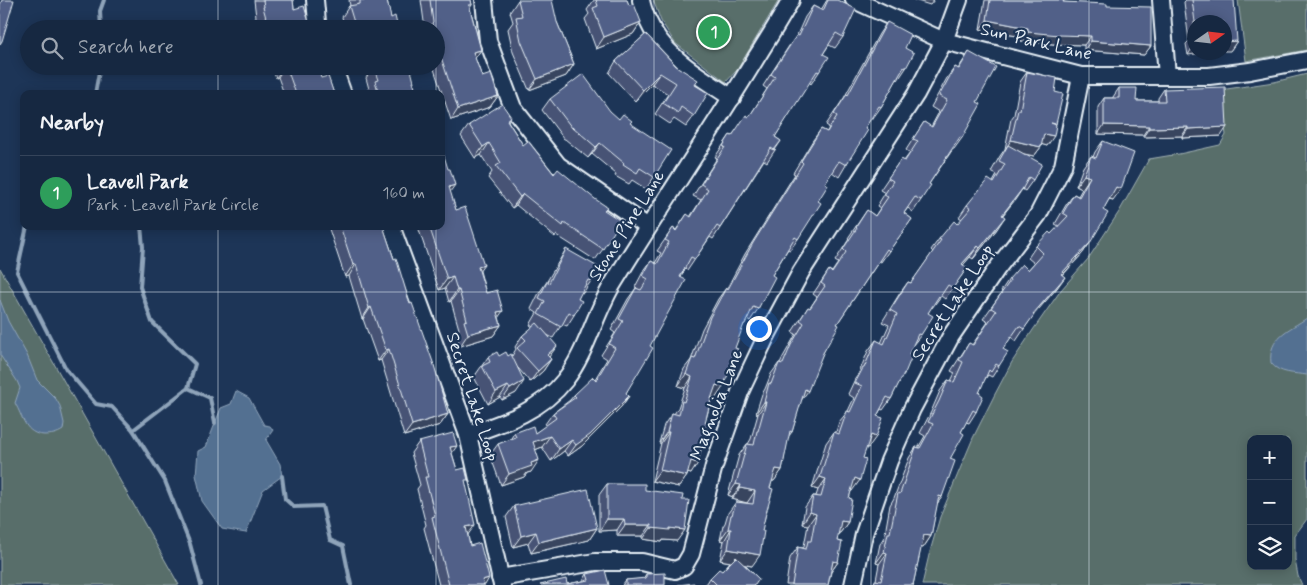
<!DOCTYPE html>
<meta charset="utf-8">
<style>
body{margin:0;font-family:Mynerve,sans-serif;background:#1f3048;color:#f1f3f6}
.controls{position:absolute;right:15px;bottom:15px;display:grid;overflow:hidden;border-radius:10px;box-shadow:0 2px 12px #0003}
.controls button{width:45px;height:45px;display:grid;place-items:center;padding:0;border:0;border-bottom:1px solid #35445a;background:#162841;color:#f1f3f6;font:25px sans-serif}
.compass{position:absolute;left:1187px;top:15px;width:45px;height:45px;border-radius:50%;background:#162841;box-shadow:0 2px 12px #0003;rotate:76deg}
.you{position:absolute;left:758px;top:328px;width:18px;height:18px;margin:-12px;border:4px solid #fff;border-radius:50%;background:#1a73e8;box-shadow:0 0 0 8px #1a73e833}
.badge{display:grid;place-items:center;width:32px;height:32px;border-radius:50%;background:#ff9aa2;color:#fff;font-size:16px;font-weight:700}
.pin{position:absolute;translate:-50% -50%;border:2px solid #fff;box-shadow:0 1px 5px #0006}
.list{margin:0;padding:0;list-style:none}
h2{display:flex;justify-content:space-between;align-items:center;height:65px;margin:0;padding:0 20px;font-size:21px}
h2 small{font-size:16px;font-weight:400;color:#9ea6b1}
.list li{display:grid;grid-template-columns:32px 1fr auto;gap:15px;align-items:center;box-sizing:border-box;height:75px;padding:0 20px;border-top:1px solid #35445a}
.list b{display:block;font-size:19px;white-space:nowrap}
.list p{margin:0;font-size:16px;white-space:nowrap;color:#9ea6b1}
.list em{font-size:16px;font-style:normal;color:#9ea6b1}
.icon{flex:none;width:28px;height:28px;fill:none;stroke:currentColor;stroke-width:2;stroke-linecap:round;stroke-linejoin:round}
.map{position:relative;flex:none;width:1307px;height:585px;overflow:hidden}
.search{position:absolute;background:#162841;box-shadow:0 2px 12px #0003;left:20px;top:20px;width:425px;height:55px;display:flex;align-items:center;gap:12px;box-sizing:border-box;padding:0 18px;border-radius:28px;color:#9ea6b1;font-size:19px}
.panel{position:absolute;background:#162841;box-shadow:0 2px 12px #0003;left:20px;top:90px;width:425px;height:140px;border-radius:10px}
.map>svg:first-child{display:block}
.green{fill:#586e6a;stroke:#a0b0b1;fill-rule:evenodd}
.water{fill:#537091;stroke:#8fa4ba}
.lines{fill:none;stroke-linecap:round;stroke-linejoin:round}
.stream{stroke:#8fa4ba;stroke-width:4}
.minor-casing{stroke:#e8f1f8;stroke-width:20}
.minor{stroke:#1d3557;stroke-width:16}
.wall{fill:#465375;stroke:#e8f1f8}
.shaded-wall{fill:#39445f;stroke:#e8f1f8}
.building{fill:#516188;stroke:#e8f1f8}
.grid{fill:none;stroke:#e8f1f8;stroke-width:1;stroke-opacity:0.55}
.labels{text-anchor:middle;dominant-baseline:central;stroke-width:4.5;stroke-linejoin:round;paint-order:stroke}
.street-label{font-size:18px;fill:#e8f1f8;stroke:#1d3557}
</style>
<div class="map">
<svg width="1307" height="585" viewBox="0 0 1307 585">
<rect width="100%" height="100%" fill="#1d3557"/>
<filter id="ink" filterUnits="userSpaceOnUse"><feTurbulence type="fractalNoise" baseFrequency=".02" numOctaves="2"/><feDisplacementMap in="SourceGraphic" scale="10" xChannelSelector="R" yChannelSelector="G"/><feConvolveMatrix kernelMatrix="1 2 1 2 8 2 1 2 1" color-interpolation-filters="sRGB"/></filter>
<g filter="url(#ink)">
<g class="green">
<path d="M653,0H779L737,70L726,82L675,43L661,21Z"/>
<path d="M1238,0H1307V50L1246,61Z"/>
<path d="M1307,74V519L1295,535V560L1298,576L1302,585H922L929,555L940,517L973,438L994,396L1012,362L1033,330L1061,290L1088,259L1119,212L1149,159L1179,154L1220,145L1226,135L1220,90L1274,82ZM1251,439H1288V566H1251Z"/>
<path d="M0,268L179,585H0Z"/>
</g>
<g class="water">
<path d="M0,300L8,321L27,355L37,380L56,399L60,406L64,423L63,430C57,434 51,435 44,435C25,434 23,417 15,403L20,388L17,381L0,355Z"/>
<path d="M1307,318V375C1295,373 1279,374 1271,363C1268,337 1289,330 1307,318Z"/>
<path d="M236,391L249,398L264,425L270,426L273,430L266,440L280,464L282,476L263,490L246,533L222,529L202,501L196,475L198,451L206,447L221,408L231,404Z"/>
</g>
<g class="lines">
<g class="stream">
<path d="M101,29L100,11L104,0"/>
<path d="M95,94L100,66"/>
<path d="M27,226L17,272L66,369L96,404L112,407L133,430"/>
<path d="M141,226L143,247L140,287L152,322L195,364L188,388L133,430L165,481L190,544L201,585"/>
<path d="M188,388L210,398L215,423"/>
<path d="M282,476L285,499L294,507L322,506L330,540L343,546L351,585"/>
</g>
<defs>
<g id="minor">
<path d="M315,0L317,22L320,29"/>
<path d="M484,0L488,41L513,108L558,165L648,227"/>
<path d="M641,0C642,7 644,12 647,19C664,58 698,75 732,98"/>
<path d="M854,0L944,41L1081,76H1209L1250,71L1307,60"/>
<path d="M1161,0L1167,76"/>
<path d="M333,66L343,94"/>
<path d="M391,226L468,435L502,585"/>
<path d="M468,435C503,423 541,411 565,380C587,352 595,312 614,282C660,207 710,134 756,58C768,39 780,20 791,0"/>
<path d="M500,578L595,562H642L675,570L684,566L691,554L714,466L740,392L765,339L801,272L916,94L944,41L959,0"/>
<path d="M853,585L864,534L889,461L912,409L951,336L996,270L1038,215L1063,166L1081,76"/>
</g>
</defs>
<use href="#minor" class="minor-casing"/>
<use href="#minor" class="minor"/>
</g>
<g class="wall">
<path d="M254,0H293L294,9L311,29H258L255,18L256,17Z"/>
<path d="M349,0H387L391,18L398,29H345L342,17L349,6H350Z"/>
<path d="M421,0H471L472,5L470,8L481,50L475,58L482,77L498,96L490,107L451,120L433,66H436V29H425Z"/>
<path d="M518,0L557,22L574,64L566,76L529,90L513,52L508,29L513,22L510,12Z"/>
<path d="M594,0H627L629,5L641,22L633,34L596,49L585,19L589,14L587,10Z"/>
<path d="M827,0H837L843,37L835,48L829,45L823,54L819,72L811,84L809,82L775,137L781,141L767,162L764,160L713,239L710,237L687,271L685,269L626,393L629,396L621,407L582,446L568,456L564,451L551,461L542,447L535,450L531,472L527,473L524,477L501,485L490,455L498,444L510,440L514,433H535L546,426L545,424L553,413L570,400L574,395L595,379L607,359L601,355L615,333L611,330L628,299L636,288H637L635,287L643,272L651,261L655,263L661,253L657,251L673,228L676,230L687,214L690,217L701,200L693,196L717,158L715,157L730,135L731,136L749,117L767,89L763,86L789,46L797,35L805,17L813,6L821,10Z"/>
<path d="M985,0H1064L1063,2L1107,6L1151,46L1144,55L1084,50V45L1053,44L1021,41L1022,37L980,29Z"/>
<path d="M1186,0H1192L1237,41L1230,51L1194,22V52L1188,55L1186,44L1189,41L1184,2Z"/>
<path d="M887,22L905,48L906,68L898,80L897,79L881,107L873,118L871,117L865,128L846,165L839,177L832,172L825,183L818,201L798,239L790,250L788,249L772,275L758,309L750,321L747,319L742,328L715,399L712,397L705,423V441L703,444L691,474L688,473L687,476L679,487L652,481L661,443H659L664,425L672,413L674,414L678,408L685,388L678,386L684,369L691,360L702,329L718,299L726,288H727L745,254L795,174L793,173L813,140L821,129L827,132L829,127L826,125L844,98L879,34Z"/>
<path d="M646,34L695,85L694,116L686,127L674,119L670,124L655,114L668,94L652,84L635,101L609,73L616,61Z"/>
<path d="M969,52L977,102L962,138L954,149H953L929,184L921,200L913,212L908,208L904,213L912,219L881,262L879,261L837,324L823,353L801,400L792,432L788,437L782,470L774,481H772L770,488L765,517L752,566L745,565L759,579L755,585H704L707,583L710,578L722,571L730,562L720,560L724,541L720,540L723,526L725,523L728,513L736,502L747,503L732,499L733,497L728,495L739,455L747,444H748L751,439L758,414L756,413L762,394L765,389L771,374L779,363H780L783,357L796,334L792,332L808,307L810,308L817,297L813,294L829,270L832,272L838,263L835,261L849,239L848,238L867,210L875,216L880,208L877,206L885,193L880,190L901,159L904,161L910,153L906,150L924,122L931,127L939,112L931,107L947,78L955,67L958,69Z"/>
<path d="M272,66H317L321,78L334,94H284L278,77L276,78Z"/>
<path d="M367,66H410L413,83L417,94H368L367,92L369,89L366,78L369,73Z"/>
<path d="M1027,72L1055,92L1056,124L1047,146L1041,144V147L1034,156L1023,154L1033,180L1025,191L1022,189L1003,215L997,229L973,259L970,257L963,265L967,268L945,299L941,296L932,308L931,307L928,313L921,335L912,346L909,354L905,373L901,378L891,399L883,410L881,409L877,416L868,448L866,447L852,491H851L849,498L848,522L840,533H838L837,541L838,562L831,572L828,585H786L790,558L798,547L803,548L804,546L808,525L802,524L805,507L813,496H816L818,490L812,488L826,443L834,432H836L839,422L848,411L854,398L848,394L855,379L858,375L868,351L876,340L881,343L889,325L882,322L900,293L908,282L911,283L933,252L931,250L939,239L957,224L962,219L959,217L967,205L993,182L997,175L991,172L1000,156L1005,149L1011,119L1014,115L1020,82Z"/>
<path d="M1119,88L1136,101H1158V98L1164,89L1221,136L1182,138V136L1143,137V135L1098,134V107L1104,98H1113V97Z"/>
<path d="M550,99L619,119L630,123L654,177L646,189L632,180L629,184L615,176L616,174L592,154L588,158L565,139H564L542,110Z"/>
<path d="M511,117L508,121L523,145L554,174L604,210L603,249L595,260L556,235L555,237L516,205L512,208L488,178L492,172L481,155L475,158L461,136L469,125Z"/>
<path d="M1103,141L1113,200L1109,199L1103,210L1090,243L1082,254L1063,275L1057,288L1034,314L1016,341L1011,337L1003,349L999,366L992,377L988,375L983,382L979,393L976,412L969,423L966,422L961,432L950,459L942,497L937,503L931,536L923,548L921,547L913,585H914H872L876,580L879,564L876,563L880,544L884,539L890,505L894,498L909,458L916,447L918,448L925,436L920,433L931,412L940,391L948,380L951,381L955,373L951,371L969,343L972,345L988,322L983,319L1002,292L1001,291L1009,279L1028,270L1034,263L1028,258L1036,246L1051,234L1059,226L1055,224L1066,205L1074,194L1078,196L1082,189L1076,186L1083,167L1091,156L1093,157L1095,152Z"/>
<path d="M450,192L456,210L480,271L486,293L499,317L501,325L493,336L460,346L456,333L459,329L451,301L449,302L445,288L439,290L419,230L422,226H441Z"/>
<path d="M328,226H383L394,259L448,414L440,425L404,436L381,360L378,361L363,319H362L349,276L345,277Z"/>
<path d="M566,249L591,281L583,293L581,292L578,299L574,315L567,326L562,324L553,338L547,335L549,357L551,359L543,371L530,382L518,368L516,393L502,400L500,397L488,404L474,377L488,357L512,356L516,349L515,347L522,336L533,327L530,325L537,313L531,309L539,293L546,283L559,261Z"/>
<path d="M419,442L452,453L457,470L465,483L468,535L470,546L485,585H439L424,528L426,525L417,489L420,485L411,453Z"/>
<path d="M607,484L645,490L677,541L663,540L662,542L643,539V536H617V530L599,531V495Z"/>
<path d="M514,506L597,528L589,540L531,553L528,543L513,547L506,517Z"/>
<path d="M587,574L609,585L567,584L583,581Z"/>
<path d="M646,574L665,585H622L626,580L643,579Z"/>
</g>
<g class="shaded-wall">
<path d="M914,0H934L930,5Z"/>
<path d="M987,20L1028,28L1022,37L980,29Z"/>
<path d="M641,22L633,34L596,49L604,37Z"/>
<path d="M1028,32L1091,36L1084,45L1053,44L1021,41Z"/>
<path d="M1091,41L1151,46L1144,55L1084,50Z"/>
<path d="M1237,41L1230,51H1224V42Z"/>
<path d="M1194,45V52H1210L1188,55Z"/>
<path d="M481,50L473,61V52Z"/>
<path d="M574,64L566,76L529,90L537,79Z"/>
<path d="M284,66H285L278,77L276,78Z"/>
<path d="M660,73L652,84L635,101L643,90Z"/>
<path d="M498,96L490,107L451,120L458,109Z"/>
<path d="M1104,125L1149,126L1143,135L1098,134Z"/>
<path d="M1188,127L1182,136L1143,137L1149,128Z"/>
<path d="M1227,127L1221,136L1182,138L1188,129Z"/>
<path d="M1044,134L1054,136L1047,146L1037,143Z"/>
<path d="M1011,140L1041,147L1034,156L1005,150Z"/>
<path d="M489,143L481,155L475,158L483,147Z"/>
<path d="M600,143L592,154L588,158L596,147Z"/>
<path d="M1084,175L1090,177L1082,189L1076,186Z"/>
<path d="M455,185L447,196L449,187Z"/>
<path d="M1116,187L1121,189L1113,200L1108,198Z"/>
<path d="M1023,188L1015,200L994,226L1002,215Z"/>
<path d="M523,194L516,205L512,208L520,197Z"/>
<path d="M1005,217L997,229L973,259L980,248Z"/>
<path d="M1090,243L1082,254L1053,285L1061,274Z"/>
<path d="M978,246L970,257L954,276L962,264Z"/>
<path d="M356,264L349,276L345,277L353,265Z"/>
<path d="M484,265L476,276L478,267Z"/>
<path d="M453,277L445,288L439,290L447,279Z"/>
<path d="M1065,277L1057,288L1025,325L1033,314Z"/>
<path d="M457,290H459L451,301L449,302Z"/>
<path d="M371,307L363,319H362L369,308Z"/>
<path d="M503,311L495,322L497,312Z"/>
<path d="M501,325L493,336L460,346L468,334Z"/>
<path d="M557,346L549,357L539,366L547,355Z"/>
<path d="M389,349L381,360L378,361L386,350Z"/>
<path d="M551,359L543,371L530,382L538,371Z"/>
<path d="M686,374L692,377L685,388L678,386Z"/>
<path d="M524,381L516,393L502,400L510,389Z"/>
<path d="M716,385L723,387L715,399L709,396Z"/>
<path d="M508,386L500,397L488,404L496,392Z"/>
<path d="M805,389L808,391L800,402Z"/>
<path d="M629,396L621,407L582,446L568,456L576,445Z"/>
<path d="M764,402H766L758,414L756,413Z"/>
<path d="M448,414L440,425L404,436L412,425Z"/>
<path d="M667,432H669L661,443H659Z"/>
<path d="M871,435L876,437L868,448L863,446Z"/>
<path d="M550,436L542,447L525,454L533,442Z"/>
<path d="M572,440L564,451L551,461L559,449Z"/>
<path d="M457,446L449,457L450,447Z"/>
<path d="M539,460L531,472L527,473L524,477L501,485L509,474L531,463Z"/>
<path d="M691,461L698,463L691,474L683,472Z"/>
<path d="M776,469L782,470L774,481L768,480Z"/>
<path d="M660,470L687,476L679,487L652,481Z"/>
<path d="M820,477L826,479L818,490L812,488Z"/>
<path d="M855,478L860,480L852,491L847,489Z"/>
<path d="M736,484L741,485L733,497L728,495Z"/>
<path d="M740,488L755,491L747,503L732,499Z"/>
<path d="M939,496L942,497L934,508Z"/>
<path d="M810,512L816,514L808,525L802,524Z"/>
<path d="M607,519H624L617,530L599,531Z"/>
<path d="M841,521L848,522L840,533L833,532Z"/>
<path d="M475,525L467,536L466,527Z"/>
<path d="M625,525H651L643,536H617Z"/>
<path d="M597,528L589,540L531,553L539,542Z"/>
<path d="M651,528H670L685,530L677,541L663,540L662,542L643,539Z"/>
<path d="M728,529H731L724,541L720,540Z"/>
<path d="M536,532L528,543L513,547L521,536Z"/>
<path d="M924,535L931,536L923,548L916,546Z"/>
<path d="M728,549L760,555L752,566L720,560Z"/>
<path d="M884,552L887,553L879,564L876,563Z"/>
<path d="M833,561L838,562L830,573Z"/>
<path d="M489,578L485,585H479L482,580Z"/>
</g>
<g class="building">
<path d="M2,0H14L2,41L0,44V5Z"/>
<path d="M263,0H293L294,9L304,6L311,29H269L263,7H264Z"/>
<path d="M360,0H387L391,18L395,16L398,29H356L349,6L360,4Z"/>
<path d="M430,0H471L472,5H469L481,50L473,52L482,77L491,74L498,96L458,109L442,60L436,39V29H434L432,23L433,22Z"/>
<path d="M518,0H552L557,22L574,64L537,79L521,41L516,17L522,16Z"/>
<path d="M596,0H627L629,5L634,4L641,22L604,37L593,8L598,6Z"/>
<path d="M828,0H837L856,9L843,37L836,33L823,54L829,57L819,72L817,71L775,137L781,141L774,150L771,148L720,228L717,226L695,259L691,257L680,277L686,280L650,346L653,348L626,393L629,396L590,435L576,445L572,440L559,449L550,436L533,442L539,460L531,463L532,466L509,474L498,444L516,437L514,433L533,426L535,433L556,418L553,413L576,397L574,395L593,377L596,380L615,348L609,344L623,321L619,319L636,288L641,290L648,279L643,276L651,261L657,264L669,242L665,240L673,228L676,231L687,214L691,217L708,189L701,184L725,147L723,146L730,135L732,136L746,115L749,117L775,77L771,74L797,35L799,36L813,6L823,11Z"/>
<path d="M990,0H1064L1063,2L1107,4V6L1151,7V46L1091,41V36L1059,35L1028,32V28L987,20Z"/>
<path d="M1192,0H1234L1237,41L1224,42V22H1195Z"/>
<path d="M887,22L911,35L905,48L914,53L906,68L904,67L881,107L879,106L865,128L868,130L846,165L839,161L825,183L828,185L818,201L821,203L798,239L795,237L772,275L775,277L758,309L753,307L745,324H744L735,348L738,349L723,387L716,385L711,399L705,423L709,424L705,441H703L698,463L691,461L687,476L660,470L669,432H667L672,413L679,415L682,401L684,402L692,377L686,374L692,358L695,359L710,317L726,288L728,289L753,243L803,163L801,161L821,129L827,132L837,116L834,114L847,94L848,95Z"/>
<path d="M646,34L676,66L698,80L695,85L708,93L694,116L681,107L678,113L663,103L676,83L660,73L643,90L616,61Z"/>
<path d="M969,52L996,67L977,102L981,104L962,138L960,137L929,184L931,185L921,200L915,197L904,213L912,219L889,251L887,249L837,324L839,325L823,353L808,391L805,389L792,432L790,431L782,470L776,469L770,488L773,489L765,517L762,531H764L760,555L728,549L731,529H728L731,515H732L736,502L753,504L755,491L740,488L741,485L736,484L747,444L754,445L757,431H758L766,402H764L769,383L771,384L779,363L783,364L791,345L804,323L800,320L808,307L810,308L825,286L821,283L829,270L832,273L846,252L843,249L857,228L856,227L867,210L875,216L888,197L884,195L893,181L888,178L901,159L905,161L918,141L913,139L924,122L932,127L947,100L939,96L955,67L959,69Z"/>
<path d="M286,66H317L321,78L328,76L334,94H296Z"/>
<path d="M373,66H410L414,82H413L417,94H379L375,81L378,80Z"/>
<path d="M1027,72L1057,78L1055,92L1063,94L1056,124L1051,123L1056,125L1054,136L1044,134L1041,147L1011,140L1018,110H1020Z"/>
<path d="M583,74L610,111L619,119L623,114L632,121L630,123L671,150L654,177L640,168L637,173L623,164L624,163L600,143L596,147L573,127L572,128L550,99Z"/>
<path d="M1225,87L1227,127L1188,129V127L1149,128V126L1104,125V98H1119V88H1137L1136,101H1165L1164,89Z"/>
<path d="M502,104L511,117L507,120L523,145L528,141L554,174L558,169L595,199L607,207L604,210L621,221L603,249L564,223L563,226L523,194L520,197L496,166L501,163L489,143L483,147L469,125Z"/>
<path d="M1103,141L1134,153L1121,189L1116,187L1103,210L1108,213L1090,243L1061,274L1065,277L1033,314L1034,315L1024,329L1019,326L1003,349L1008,352L999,366L996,364L991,372L989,370L979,393L983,396L976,412L973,410L961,432L964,434L950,459L955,461L942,497L939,496L931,536L924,535L913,585H914H874L875,580L881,581L887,553L884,552L888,533H890L898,493L900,494L916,447L920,448L933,424L928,422L939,401L948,380L954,382L963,362L959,360L969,343L973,345L996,311L991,308L1010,281L1009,279L1022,264L1028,270L1043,253L1036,246L1049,232L1051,234L1068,216L1063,213L1074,194L1079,197L1090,177L1084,175L1091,156L1096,158Z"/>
<path d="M1008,145L1042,164L1033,180L1029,177L1023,188L1002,215L1005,217L980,248L978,246L962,264L967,268L953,288L948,285L940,297L939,296L928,313L933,316L921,335L918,334L909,354L912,356L905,373H904L891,399L887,397L877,416L883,418L876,437L871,435L863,458L866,459L860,480L855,478L849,498L852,499L848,522L841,521L837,541L842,542L838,562L833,561L828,585H792L798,547L806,549L808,541H811L816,514L810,512L813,496L821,497L826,479L820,477L834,432L839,434L847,411L850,412L862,386L855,383L863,368H864L876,340L884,344L897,314L890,310L908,282L911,283L941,240L939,239L954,221L957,224L971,208L967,205L988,179L994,183L1005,164L999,161Z"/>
<path d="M441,146L448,169H450L455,185L449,187L456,210L465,207L484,265L478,267L486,293L497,290L503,311L497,312L501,325L468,334L464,321L467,320L459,290H457L453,277L447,279L429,226H441Z"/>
<path d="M340,226H383L394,259L396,258L410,304L412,303L434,365L448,414L412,425L389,349L386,350L371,307L369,308L356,264L353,265Z"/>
<path d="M566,249L598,267L591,281L588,280L578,299L582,301L574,315L569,312L561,327L538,314L545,301L539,298L547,282L549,283Z"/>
<path d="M537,323L557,346L547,355L551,359L538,371L517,348L526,340L522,336Z"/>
<path d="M497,352L499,356L506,352L508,356L511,354L524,381L510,389L508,386L496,392L482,366L490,362L488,357Z"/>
<path d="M453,433L457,446L450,447L457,470L465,468L468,480H465L475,525L466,527L470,546L480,543L489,578L482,580L484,585H449L432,517L435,516L425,477H428L419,442Z"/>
<path d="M607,484H645V490L683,495L682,500H689L685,530L670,528V530L651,528V525H625L624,519H607Z"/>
<path d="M588,489L597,528L539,542L536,532L521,536L514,506Z"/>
<path d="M736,557L759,579L753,585H717L710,578L719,569L722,571Z"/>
<path d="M605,570L609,585H540L566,579L567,584L589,580L587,574Z"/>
<path d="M665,573V585H626V580L646,578V574Z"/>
<path d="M694,583V585H678Z"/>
</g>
</g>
<path class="grid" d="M218,0V29M436,0V29M654,0V585M871,0V585M1089,0V585M218,66V94M436,66V94M218,226V585M436,226V585M0,292H1307"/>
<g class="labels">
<g class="street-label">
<text transform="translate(1036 42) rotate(13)">Sun Park Lane</text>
<text transform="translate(627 226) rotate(-58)">Stone Pine Lane</text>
<text transform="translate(953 303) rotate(-57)">Secret Lake Loop</text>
<text transform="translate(472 397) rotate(72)">Secret Lake Loop</text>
<text transform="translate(717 405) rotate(-69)">Magnolia Lane</text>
</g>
</g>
</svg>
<div class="controls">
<button>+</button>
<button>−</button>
<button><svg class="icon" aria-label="layers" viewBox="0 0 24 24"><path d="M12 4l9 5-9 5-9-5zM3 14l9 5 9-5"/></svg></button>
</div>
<svg class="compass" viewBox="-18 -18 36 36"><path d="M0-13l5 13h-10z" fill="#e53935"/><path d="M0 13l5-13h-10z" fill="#9ea6b1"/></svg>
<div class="you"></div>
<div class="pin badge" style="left:714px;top:32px;background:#2e9e5b">1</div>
<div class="search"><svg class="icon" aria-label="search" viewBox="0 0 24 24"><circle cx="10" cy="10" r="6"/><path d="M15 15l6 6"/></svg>Search here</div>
<section class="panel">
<h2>Nearby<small></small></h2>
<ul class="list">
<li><span class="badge" style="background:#2e9e5b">1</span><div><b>Leavell Park</b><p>Park · Leavell Park Circle</p></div><em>160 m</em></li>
</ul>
</section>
</div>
